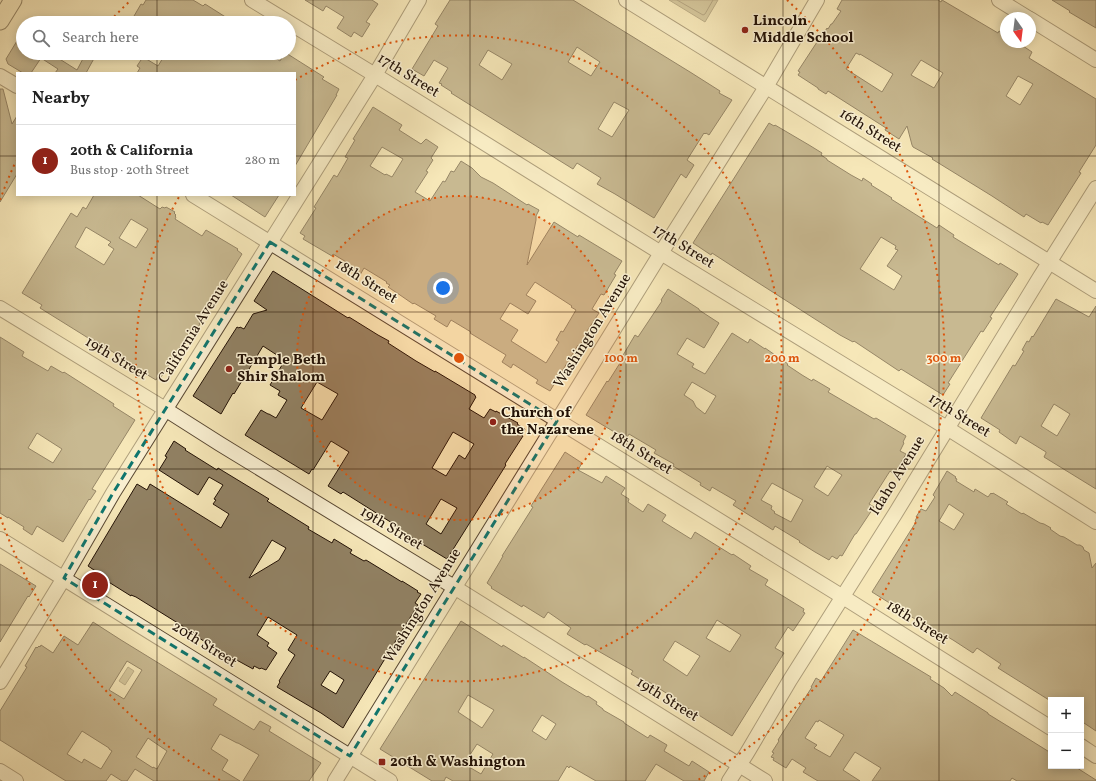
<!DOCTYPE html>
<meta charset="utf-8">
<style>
body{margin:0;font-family:Vollkorn,serif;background:#f6f6f6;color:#222}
.controls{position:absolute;right:12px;bottom:12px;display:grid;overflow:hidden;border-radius:0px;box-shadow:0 2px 10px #0003}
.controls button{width:36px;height:36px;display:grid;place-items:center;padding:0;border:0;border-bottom:1px solid #e0e0e0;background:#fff;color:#222;font:20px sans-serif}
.compass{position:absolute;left:1000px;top:12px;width:36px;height:36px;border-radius:50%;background:#fff;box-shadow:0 2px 10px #0003;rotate:166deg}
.you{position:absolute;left:443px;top:288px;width:14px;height:14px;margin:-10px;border:3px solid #fff;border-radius:50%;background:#1a73e8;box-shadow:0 0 0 6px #1a73e833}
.badge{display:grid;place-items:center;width:26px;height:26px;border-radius:50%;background:#8f2418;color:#fff;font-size:13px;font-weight:700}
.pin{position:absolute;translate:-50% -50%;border:2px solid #fff;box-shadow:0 1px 4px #0006}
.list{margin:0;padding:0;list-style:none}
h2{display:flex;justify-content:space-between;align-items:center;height:52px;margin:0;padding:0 16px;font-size:17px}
h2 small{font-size:13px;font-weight:400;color:#767676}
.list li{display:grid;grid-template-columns:26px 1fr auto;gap:12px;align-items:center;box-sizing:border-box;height:72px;padding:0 16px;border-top:1px solid #e0e0e0}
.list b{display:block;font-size:15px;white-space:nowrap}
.list p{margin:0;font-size:13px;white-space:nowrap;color:#767676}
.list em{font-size:13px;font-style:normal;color:#767676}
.icon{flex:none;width:22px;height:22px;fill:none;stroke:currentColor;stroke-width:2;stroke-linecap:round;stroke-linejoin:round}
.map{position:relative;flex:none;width:1096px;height:781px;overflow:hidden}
.search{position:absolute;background:#fff;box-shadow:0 2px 10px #0003;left:16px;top:16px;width:280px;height:44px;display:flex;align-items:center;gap:10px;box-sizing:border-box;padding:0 14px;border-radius:22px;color:#767676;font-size:15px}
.panel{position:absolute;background:#fff;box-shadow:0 2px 10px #0003;left:16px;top:72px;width:280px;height:124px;border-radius:0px}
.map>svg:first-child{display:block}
.water{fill:#ae9f7b;stroke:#76674c}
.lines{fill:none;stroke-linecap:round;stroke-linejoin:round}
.shore{stroke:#685840;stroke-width:1}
.building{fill:#918163;stroke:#231206;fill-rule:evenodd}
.minor-casing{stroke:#584732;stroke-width:16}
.major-casing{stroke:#231206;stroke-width:19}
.minor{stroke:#f9efd1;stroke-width:14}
.major{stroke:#f6e7b8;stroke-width:17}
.marked{fill:none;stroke:#0f766e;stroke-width:3;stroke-dasharray:8 5;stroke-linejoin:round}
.grid{fill:none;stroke:#231206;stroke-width:1;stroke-opacity:0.55}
.ring{fill:none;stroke:#de550c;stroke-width:2;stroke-dasharray:2 4}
.poi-dot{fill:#8f2418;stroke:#f9efd1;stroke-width:1.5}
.labels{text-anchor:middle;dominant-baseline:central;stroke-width:3;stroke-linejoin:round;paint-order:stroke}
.poi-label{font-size:15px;font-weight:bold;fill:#231206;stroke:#f9efd1;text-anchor:start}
.street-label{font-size:15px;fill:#231206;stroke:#f9efd1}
.centre{fill:#de550c;stroke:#f9efd1;stroke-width:2}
.ring-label{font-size:12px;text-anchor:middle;font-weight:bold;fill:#de550c;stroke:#f9efd1;stroke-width:3;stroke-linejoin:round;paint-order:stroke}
</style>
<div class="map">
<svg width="1096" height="781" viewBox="0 0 1096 781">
<rect width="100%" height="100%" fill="#f6e7b8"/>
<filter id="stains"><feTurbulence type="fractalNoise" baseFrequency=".005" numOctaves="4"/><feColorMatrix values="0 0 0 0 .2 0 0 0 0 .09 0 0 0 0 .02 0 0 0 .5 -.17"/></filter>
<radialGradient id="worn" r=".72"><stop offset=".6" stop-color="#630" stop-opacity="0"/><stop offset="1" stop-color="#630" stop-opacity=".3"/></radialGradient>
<g class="water">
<path d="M669,0H718L705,22Z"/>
<path d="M128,667L134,671L125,685L119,681Z"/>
</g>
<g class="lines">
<path class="shore" d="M677,0L703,15L705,14L713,0"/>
</g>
<g class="building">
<path d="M146,0H193L203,6L205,4L235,23H130L141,4L143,5Z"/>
<path d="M305,0H372L378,4L366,22L370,24L362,37L354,32L351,37L337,28L344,17L326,6L323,11Z"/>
<path d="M450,0H573L690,72L720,91L719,93L732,100L709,135L706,133L705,134L704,133L687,160L694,165L686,178L681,174L654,218L615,194L597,184L601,178L577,163L573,169L451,93L452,92L441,85L442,84L439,83L448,68L434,60L424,76L412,69L438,26L435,24ZM577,47L600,62L591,76L568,62ZM488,50L512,64L502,80L479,65ZM614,102L629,110L612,137L598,129Z"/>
<path d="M842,0H938L941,2L942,0L998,33L999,31L1006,35V42H1017L1032,52L1029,58L1096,99V145L1079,172L1081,173L1048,225L1042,222L1041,223L1026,214L1024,217L992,196L932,159L933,158L913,147L912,145L907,126L899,139L885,130L886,128L828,91L826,94L818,89V88L798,75L800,72L798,71L819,39L820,40L827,28L828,29L831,24H832L841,11L837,9ZM856,53L860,55V54L893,74L882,92L846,69ZM921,60L943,73L934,88L911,75ZM1018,76L1033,84L1020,105L1006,96Z"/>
<path d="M1052,0H1096V28L1069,12L1070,11Z"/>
<path d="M23,31V53H50L77,70L86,53H97L86,73H55L58,69L41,58L31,73H23L8,64L6,59Z"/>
<path d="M166,53H194L199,56L200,53H267L280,61L285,53H286L324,77L322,79L339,89L336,95H337L295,166V73H137L140,68L137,66L143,57L158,66Z"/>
<path d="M0,89H3L12,124L17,116V174L0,202Z"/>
<path d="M373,107L402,125L399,130L421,144L426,139L438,147L431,158L433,160L426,171L428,172L415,192L430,201L443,181L445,182L451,171L454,172L461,161L472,168L481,177L493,183L527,205L528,204L539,210L536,216V220L527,265L554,222L578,237L579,235L622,261L614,274L616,275L604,295L601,294L592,309L599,313L587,331L588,332L580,346L578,345L550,391L536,383L538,380L513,364L511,368L502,362L506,355L470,333L471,332L451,320L447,327L434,319L436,316L414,303L413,304L400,295L388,287L390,285L386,283L387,282L364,268L360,275L346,266L348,263L333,254L332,256L303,239L305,236L300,233L316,208L314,207L334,175L337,177L348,158L345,157L355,140L353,139ZM382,147L403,159L392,177L386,174L385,175L370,166ZM535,282L572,306L571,307L576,310L563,332L561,331L556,340L559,342L546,363L511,341L518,330L500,319L510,303L528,314L536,301L526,295Z"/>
<path d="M769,123L774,126L775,125L809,145L822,153L821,155L827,159V160L851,175L862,181L863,178L872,184L871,185L892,198L891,199L937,228L939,225L954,235L953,237L999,265L1000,263L1018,274L990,317L992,318L983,332L981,331L948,383L950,384L943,395L901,369L899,371L854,341L853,342L840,335L746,275L712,253L711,255L693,243ZM881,237L896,246L895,249L898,250L887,266L902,276L894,290L860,269Z"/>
<path d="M94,195H138L160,209L162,207L165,208L166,207L175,212L174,213L176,215L175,216L176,217L175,219L202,236L206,230L238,249L237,250L242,254L199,324H200L195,332L191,330L161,377L160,376L159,378L158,377L156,380L131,365L132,364L94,340L93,341L40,308L42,305L22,293L71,213L77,217L83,207L86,209ZM131,219L148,229L136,248L119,238ZM86,227L111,242L108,245L114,249L104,265L75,247Z"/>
<path d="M231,195H279L265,217Z"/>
<path d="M273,271L348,318L349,317L378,335L389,341L388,343L416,361L435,372V371L475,395V396L476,397L469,409L484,418L490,409L496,412V411L518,423L517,424L525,429L521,435L523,436L505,464L506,465L447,559L399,530L400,528L343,492L341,494L328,486L349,452L331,441L313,470L312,469L309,474L245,435L261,410L268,414H269L276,418L287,400L278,395L280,391L270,385L285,360L283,359L263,346L234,394L233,393L221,414L193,396L237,327L239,328L240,327L244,329L253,314L267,310L254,301ZM317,382L338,394L322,420L301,408ZM453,432L474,444L465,459L459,455L446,476L432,468ZM441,499L457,508L441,534L426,524Z"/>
<path d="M668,289L699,309V310L719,323L704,348L687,338L677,354L694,364L692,367L705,374L732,333L748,343L750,339L765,349V348L788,364L787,365L802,375L812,381L813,379L830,389L828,392L874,419L876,418L906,436L903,442L904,443L900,451L906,454L894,474L890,471L869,504L874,507L856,534H855L842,556L840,555L837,559L832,556L829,560L815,552L799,542L800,541L775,526L773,530L733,505L736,501L712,487L710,491L700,485L701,483L673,466L674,464L654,453L656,450L629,434L626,439L586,415L607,381L608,382L620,363L619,362L635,335L638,337L662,301L661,300ZM692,382L716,396L705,414L696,407L693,401L684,395ZM827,466L842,475L828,496L814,487ZM772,483L803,500L791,522L774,513L775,512L771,509L772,506L761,500Z"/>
<path d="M1056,299L1089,317L1096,306V489L1044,457L1046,453V452L1020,436L1016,444L999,432L1000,430L981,418L1013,365L1015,366L1024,351L1022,350L1027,341L1029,342L1032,336L1033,337ZM1054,404L1070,414L1057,436L1041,426Z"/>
<path d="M0,337L24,352L22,356L48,371L51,366L63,373L64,372L114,404L113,406L135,420L92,489L96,491L90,500L89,499L63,542L37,526L32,535L23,529L24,527L8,517V518L0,513ZM37,433L62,449L53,463L28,448Z"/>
<path d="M174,441L186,449L185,450L217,470L218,468L269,499L267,501L309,527L308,529L332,543L334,539L352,550L350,553L364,561L366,560L402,582V581L418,591L417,592L421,594L415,603L418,605L395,642L394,649L386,657L347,721L343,728L321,713L277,687L280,682L279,681L295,655L288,650L297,635L268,617L257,635L269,643L267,646L277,653L266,670L261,668L260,669L254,666L253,669L213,647L196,636L197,635L136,597L131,595V596L99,576L100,574L88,566L137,484L147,490L150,484L221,528L229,514L213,504L216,500L214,499L223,485L209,477L198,495L159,470L167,457L165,456ZM272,540L286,548L279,560L249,578ZM330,671L344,680L336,694L321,685Z"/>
<path d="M565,452L582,463L578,470L602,483L606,476L625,488L621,494L629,499L628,502L643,512L648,504L666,515L662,521L691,539L695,532L732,555L733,554L751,566L749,569L768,580L765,585L804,609L803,612L805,613L793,631L788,627L775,648L784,653L732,736L678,702L677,700L649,682L648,684L631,674L633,671L586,644L585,645L567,634L571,628L548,612L544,618L523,605L522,607L491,588L492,587L487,583L499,563L503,556H502L533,507L531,506ZM717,620L741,635L730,652L706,638ZM675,641L700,656L687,676L663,660Z"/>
<path d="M947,471L956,477L955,478L957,479L956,481L974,492L975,489L988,497L991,493L992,494L993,493L1008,502L1006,504L1022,514L1023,513L1040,523L1044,524L1051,528L1050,529L1060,536L1064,537L1077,545H1080L1083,547L1084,550L1089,553L1092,568L1096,563V731L1081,721V700H1049L998,668L1001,664L977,648L973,653L953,640L932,628L931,629L872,592L916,522L915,521L917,517H916L921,509L926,511L935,497L933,495ZM949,504L964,514L954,530L939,521Z"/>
<path d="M0,564L36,586L29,597L28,596L0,642Z"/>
<path d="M461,621L502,647L503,645L524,658V657L562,682L587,697L588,696L597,702L596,704L603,709V710L624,722V723L648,738L650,735L667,745L664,751L689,766L692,761L709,772L704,781H684L656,764L645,781H596L570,766L569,768L567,766L558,781H453L446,777L444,781H432L380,749ZM468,695L494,710L482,728L458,712ZM542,715L556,724L546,740L532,731ZM477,744L493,754L481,774L464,764Z"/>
<path d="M93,622L121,640L217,699L213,705L254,730L260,721L271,727L269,731L321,763L309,781H243L259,755L238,743H237L220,734L211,749L228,760L222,770L240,781H154L135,769L127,781H122L111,774L106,781H66L0,740V711L27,667L25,666L36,647L37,648L39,646L40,647L41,645L53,653L64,636L78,645ZM127,661L142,670L124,699L109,690ZM82,731L109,748V749L112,751L101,769L84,759L82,763L67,754ZM148,738L167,751L157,769L153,767V768L136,757Z"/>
<path d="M853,630L931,677L930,679L944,688L952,696L955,692L988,713V714L1014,730L1051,753V766H1074L1096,780V781H1017L1012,778L1010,781H872L881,768L855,752L843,770L860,781H818L803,772L806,768L792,759L786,768L773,760L774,758L771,757L774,753L772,752L779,741L778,740L812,687H811L816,678L821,681ZM819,720L844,735L830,757L814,748L817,745L805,738L816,721L818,722Z"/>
</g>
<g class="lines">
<defs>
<g id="minor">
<path d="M252,0L375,75L661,253L947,428L1096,522"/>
<path d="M626,0L1096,291"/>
<path d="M999,0L1028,18"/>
<path d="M1030,19L1096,60"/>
<path d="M0,76L17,86"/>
<path d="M193,195L843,597L1051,728"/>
<path d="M0,308L157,404L220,444L454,587L765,781"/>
<path d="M0,539L390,781"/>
<path d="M0,682L64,578L113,493L375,75L419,0"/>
<path d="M1081,746L1096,756"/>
<path d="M0,771L16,781"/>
<path d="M335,781L661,253L766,87L817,0"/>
<path d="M729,781L747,753L790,680L895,514L1040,277L1096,188"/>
</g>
<path id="major" d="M0,21L13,0"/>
</defs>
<use href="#minor" class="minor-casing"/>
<use href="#major" class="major-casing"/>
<use href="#minor" class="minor"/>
<use href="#major" class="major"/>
</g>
<path d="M0 0H1096V781H0ZM270,242L557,421L350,756L64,578L113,493Z" fill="#f6e7b8" fill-opacity=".55" fill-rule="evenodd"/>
<path class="marked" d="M270,242L557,421L350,756L64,578L113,493Z"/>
<path class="grid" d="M157,0V23M313,0V781M470,0V781M626,0V781M783,0V781M939,0V781M157,53V73M0,156H17M295,156H1096M157,195V781M0,312H1096M0,469H1096M0,625H1096"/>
<circle cx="459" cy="358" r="162" fill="#de550c" fill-opacity=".12"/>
<g class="ring">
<circle cx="459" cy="358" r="162"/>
<path d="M295 80A323 323 0 1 1 179 197"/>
<path d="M220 780A485 485 0 0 1 0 516M0 200A485 485 0 0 1 16 161M110 21A485 485 0 0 1 131 0M787 0A485 485 0 0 1 698 780"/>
</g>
<g class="poi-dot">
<circle cx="745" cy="30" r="4"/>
<circle cx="229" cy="369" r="4"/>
<circle cx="493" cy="422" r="4"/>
<rect x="378" y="758" width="8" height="8" rx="2"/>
</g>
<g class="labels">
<g class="poi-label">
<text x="753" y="21">Lincoln<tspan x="753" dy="17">Middle School</tspan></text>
<text x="237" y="360">Temple Beth<tspan x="237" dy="17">Shir Shalom</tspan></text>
<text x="501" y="413">Church of<tspan x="501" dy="17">the Nazarene</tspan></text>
<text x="390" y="762">20th &amp; Washington</text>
</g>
<g class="street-label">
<text transform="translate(408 76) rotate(32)">17th Street</text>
<text transform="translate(870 131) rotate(32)">16th Street</text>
<text transform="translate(683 247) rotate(32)">17th Street</text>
<text transform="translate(366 282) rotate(32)">18th Street</text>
<text transform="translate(593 331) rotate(-58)">Washington Avenue</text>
<text transform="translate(194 332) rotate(-58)">California Avenue</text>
<text transform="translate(116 359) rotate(31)">19th Street</text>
<text transform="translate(959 416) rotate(32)">17th Street</text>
<text transform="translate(641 453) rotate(32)">18th Street</text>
<text transform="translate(898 476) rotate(-58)">Idaho Avenue</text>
<text transform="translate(391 529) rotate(31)">19th Street</text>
<text transform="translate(423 606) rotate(-58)">Washington Avenue</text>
<text transform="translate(917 623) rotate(32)">18th Street</text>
<text transform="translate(204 645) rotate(32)">20th Street</text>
<text transform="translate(667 700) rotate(32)">19th Street</text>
</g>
</g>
<circle cx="459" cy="358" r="6" class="centre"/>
<g class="ring-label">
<text x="621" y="362">100 m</text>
<text x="782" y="362">200 m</text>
<text x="944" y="362">300 m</text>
</g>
<rect width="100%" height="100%" filter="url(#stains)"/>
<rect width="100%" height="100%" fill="url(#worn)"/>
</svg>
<div class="controls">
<button>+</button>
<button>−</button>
</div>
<svg class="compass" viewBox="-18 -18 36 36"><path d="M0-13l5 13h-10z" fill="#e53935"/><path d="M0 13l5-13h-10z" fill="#767676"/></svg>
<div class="you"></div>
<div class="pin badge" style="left:95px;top:585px">1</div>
<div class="search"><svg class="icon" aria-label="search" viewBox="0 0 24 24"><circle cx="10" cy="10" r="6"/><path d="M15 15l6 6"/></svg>Search here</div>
<section class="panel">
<h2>Nearby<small></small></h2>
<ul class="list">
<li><span class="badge">1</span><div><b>20th &amp; California</b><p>Bus stop · 20th Street</p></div><em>280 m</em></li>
</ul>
</section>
</div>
